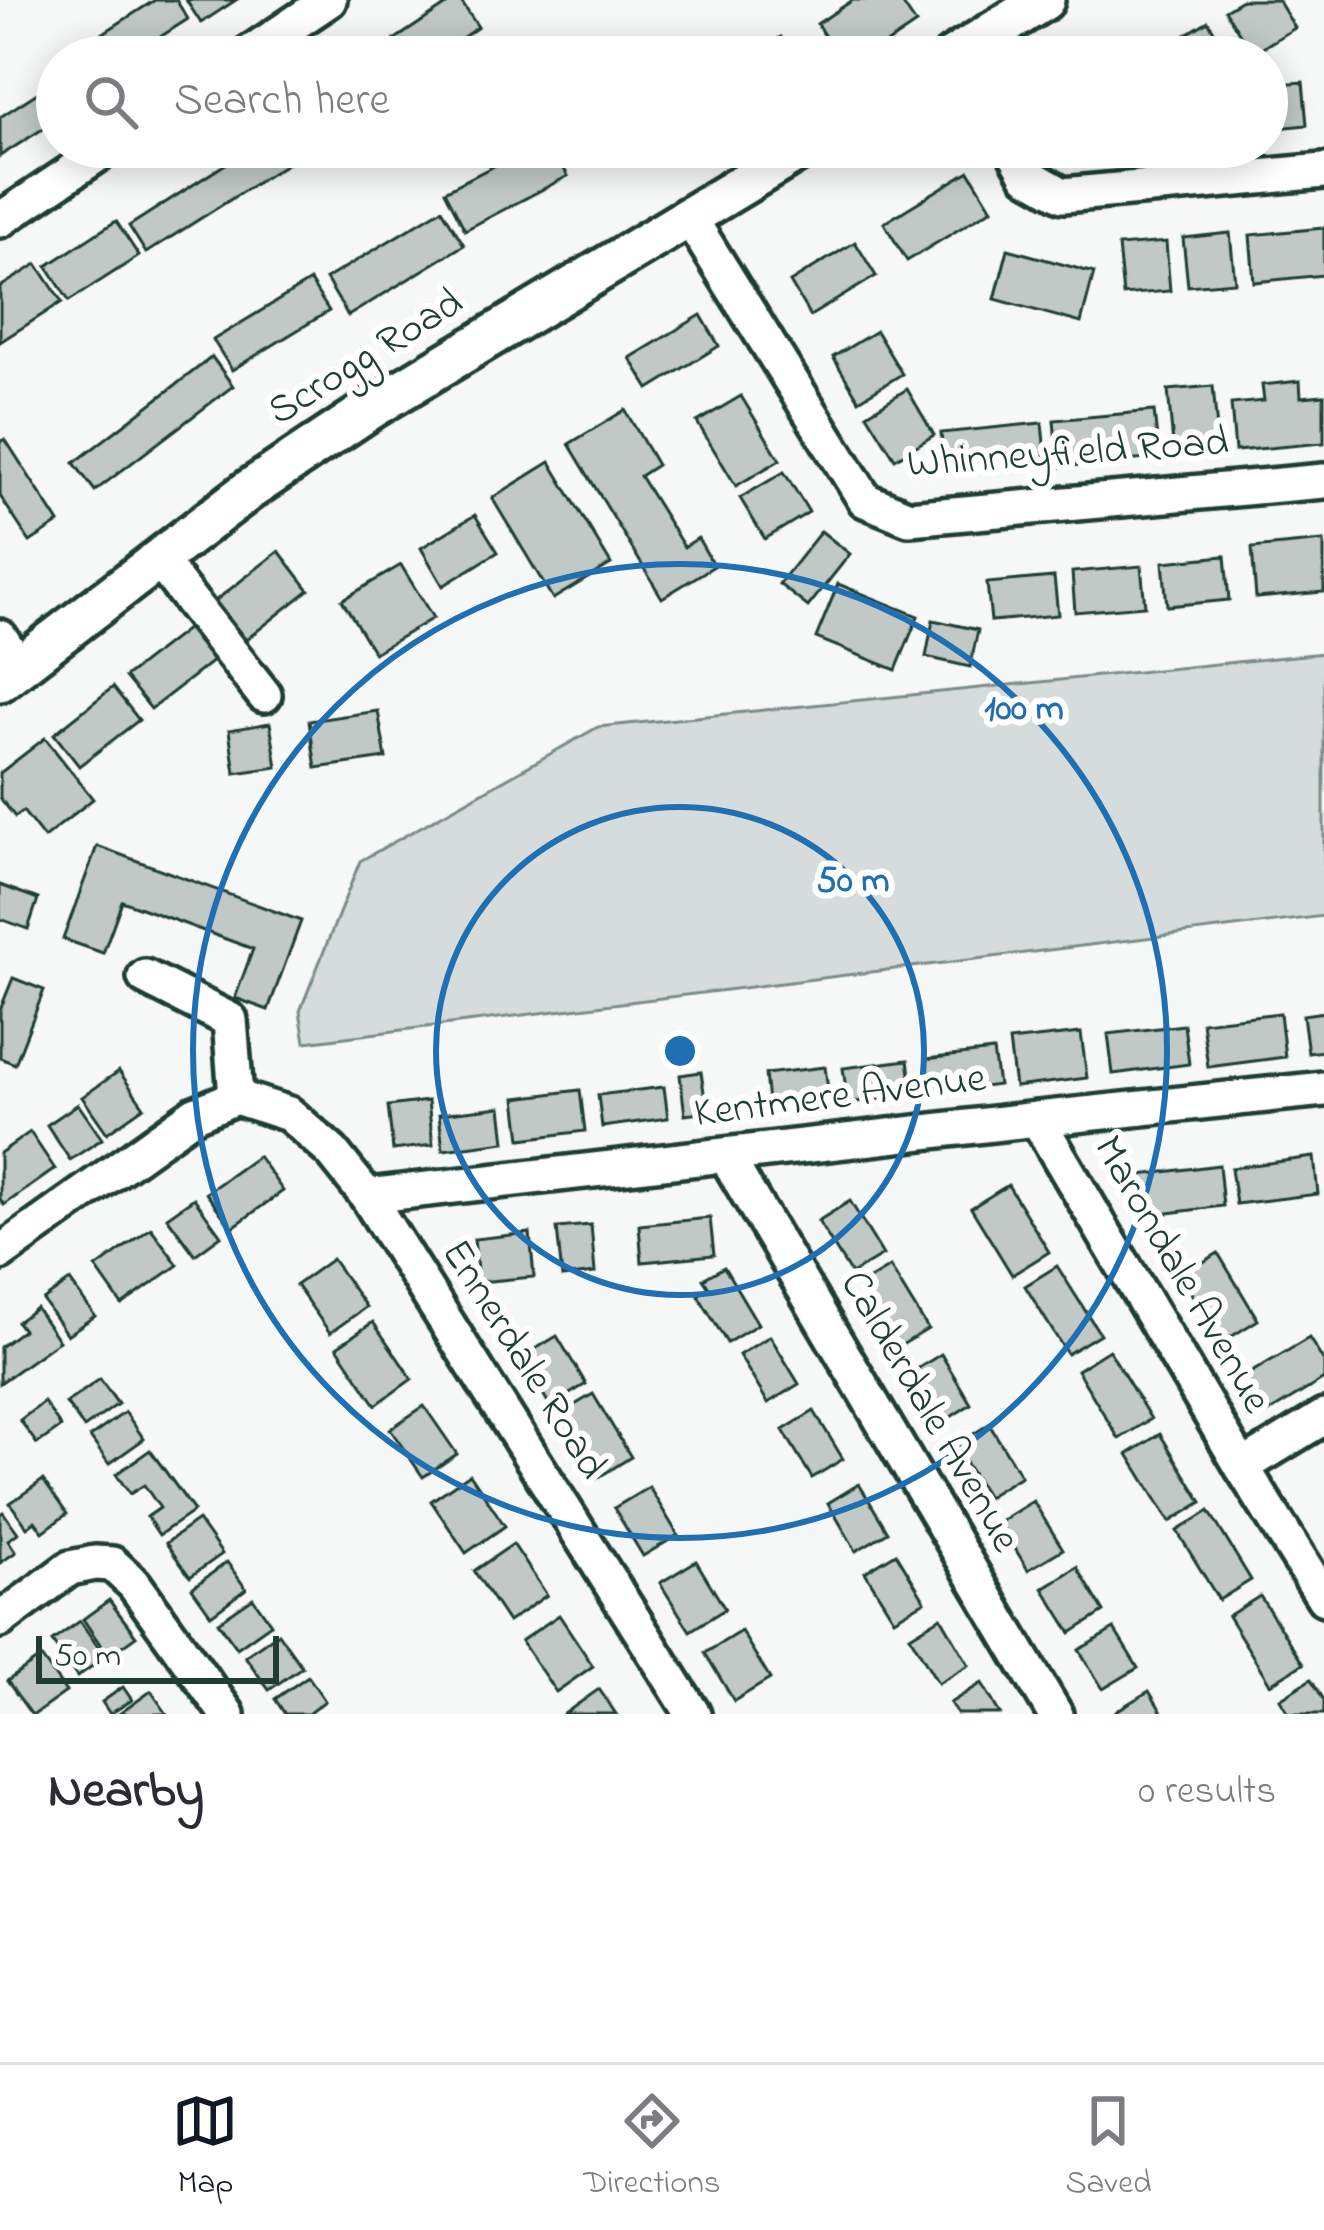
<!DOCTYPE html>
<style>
body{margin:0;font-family:"Indie Flower",sans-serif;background:#f2f2f3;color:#2b2b33}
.scale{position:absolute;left:36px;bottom:30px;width:243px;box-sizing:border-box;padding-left:12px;border:6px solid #1f3d34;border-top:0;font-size:33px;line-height:42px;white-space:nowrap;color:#1f3d34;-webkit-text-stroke:9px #fff;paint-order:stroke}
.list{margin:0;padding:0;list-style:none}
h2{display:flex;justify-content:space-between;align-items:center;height:156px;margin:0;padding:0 48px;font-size:51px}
h2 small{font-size:39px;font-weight:400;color:#7c7c81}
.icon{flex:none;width:66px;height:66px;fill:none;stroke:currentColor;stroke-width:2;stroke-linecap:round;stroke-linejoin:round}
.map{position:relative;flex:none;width:1324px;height:1714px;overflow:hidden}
.search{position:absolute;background:#fff;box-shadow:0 6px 30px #0003;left:36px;right:36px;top:36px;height:132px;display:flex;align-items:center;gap:30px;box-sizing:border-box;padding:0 42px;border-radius:66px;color:#7c7c81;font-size:45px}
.sheet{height:348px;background:#fff}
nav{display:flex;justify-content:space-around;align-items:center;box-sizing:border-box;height:168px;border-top:3px solid #e1e1e2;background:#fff;font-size:33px;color:#7c7c81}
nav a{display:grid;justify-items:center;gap:6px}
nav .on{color:#111827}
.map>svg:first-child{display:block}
.green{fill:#d6dcdb;stroke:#7a8c88;stroke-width:3}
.building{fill:#c0c9c6;stroke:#1f3d34;stroke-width:3}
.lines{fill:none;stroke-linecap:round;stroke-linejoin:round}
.minor-casing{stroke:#1f3d34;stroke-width:42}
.tertiary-casing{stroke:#1f3d34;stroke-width:48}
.minor{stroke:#fff;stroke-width:33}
.tertiary{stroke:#fff;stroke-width:39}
.ring{fill:none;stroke:#1f6fb2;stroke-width:6}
.labels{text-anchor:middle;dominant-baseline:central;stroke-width:12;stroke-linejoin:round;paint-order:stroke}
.street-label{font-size:42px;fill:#1f3d34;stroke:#fff}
.centre{fill:#1f6fb2;stroke:#fff;stroke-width:6}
.ring-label{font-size:36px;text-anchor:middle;font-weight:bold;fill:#1f6fb2;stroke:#fff;stroke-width:12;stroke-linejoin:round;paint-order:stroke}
</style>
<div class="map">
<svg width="1324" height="1714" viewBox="0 0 1324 1714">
<rect width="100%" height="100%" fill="#f6f7f7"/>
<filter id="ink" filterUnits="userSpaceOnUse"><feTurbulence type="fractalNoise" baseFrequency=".00833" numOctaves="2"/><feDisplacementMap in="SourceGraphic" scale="24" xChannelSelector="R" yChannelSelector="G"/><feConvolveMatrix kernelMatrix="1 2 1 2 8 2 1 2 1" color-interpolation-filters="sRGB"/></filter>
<g filter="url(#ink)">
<path class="green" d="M1324,653V916L305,1042L300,1011L360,861L598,727Z"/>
<g class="building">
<path d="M155,0H176L188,19L129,57H66Z"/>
<path d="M186,0H236L201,23Z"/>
<path d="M454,0H460L478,27L434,57H405L394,40Z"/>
<path d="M853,0H900L916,24L867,57H838L817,24Z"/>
<path d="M1242,0H1278L1295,28L1252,54L1225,10Z"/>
<path d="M1208,21L1230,57H1170L1164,48Z"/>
<path d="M781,37L791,57H742Z"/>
<path d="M56,81L57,120L0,156V117Z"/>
<path d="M1303,82L1307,125L1267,129V85Z"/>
<path d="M252,147H289L296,158L146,253L129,226Z"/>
<path d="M531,147H552L568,176L465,230L445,191Z"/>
<path d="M969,171L992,209L907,261L884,223Z"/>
<path d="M442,209L464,245L348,316L326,279Z"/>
<path d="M116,221L139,256L69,301L47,266Z"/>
<path d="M1324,228V275L1254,282L1250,235Z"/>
<path d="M1230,233L1235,282L1188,286L1183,238Z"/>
<path d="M855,242L876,276L810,316L790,282Z"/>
<path d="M1166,242L1170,291L1123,295L1118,246Z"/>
<path d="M1008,249L1094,273L1081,323L995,299Z"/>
<path d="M37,264L62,302L0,342V287Z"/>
<path d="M310,281L329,311L232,370L213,340Z"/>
<path d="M701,315L719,346L649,389L630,358Z"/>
<path d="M876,331L902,374L859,400L833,357Z"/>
<path d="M212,357L233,386L95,491L74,463Z"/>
<path d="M1300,381L1301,397L1324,395V443L1235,451L1231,404L1264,401L1262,385Z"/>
<path d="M1213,386L1219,452L1174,456L1168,390Z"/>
<path d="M907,389L934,435L895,459L867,414Z"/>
<path d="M741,396L780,460L736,486L697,422Z"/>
<path d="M625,410L657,465L640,476L684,547L698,538L714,566L662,598L569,444Z"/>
<path d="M1154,411L1159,458L1058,467L1054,420Z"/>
<path d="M1042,423L1046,464L945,473L941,433Z"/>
<path d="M5,439L59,523L30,542L0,496V442Z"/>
<path d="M550,462L611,564L553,599L492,498Z"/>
<path d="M784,472L809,512L765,539L740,498Z"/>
<path d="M475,515L498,552L443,586L421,548Z"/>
<path d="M821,531L850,554L808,607L779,584Z"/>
<path d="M1324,541V592L1256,598L1252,548Z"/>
<path d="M279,551L309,590L242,643L211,604Z"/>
<path d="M1225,556L1229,600L1167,606L1163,562Z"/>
<path d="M401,565L433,618L374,653L342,600Z"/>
<path d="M1141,566L1145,606L1075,612L1072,572Z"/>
<path d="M1054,577L1058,615L991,621L987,583Z"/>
<path d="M838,584L918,616L896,670L816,638Z"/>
<path d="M933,620L978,630L970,667L926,657Z"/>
<path d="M188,628L213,661L151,709L125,677Z"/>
<path d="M113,687L139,720L79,766L54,734Z"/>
<path d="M378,711L386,758L316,768L309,721Z"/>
<path d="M270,723L277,767L235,773L229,730Z"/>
<path d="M45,738L93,799L44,838L23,811L15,817L0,798V773Z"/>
<path d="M97,846L301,921L268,1010L235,998L253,949L122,901L103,953L63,939Z"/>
<path d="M0,885L38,899L28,929L0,919Z"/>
<path d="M13,978L44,990L15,1064L0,1058V1010Z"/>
<path d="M1324,1012V1051L1308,1053L1303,1015Z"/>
<path d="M1280,1013L1285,1057L1208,1067L1202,1022Z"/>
<path d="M1184,1025L1189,1064L1113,1074L1108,1034Z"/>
<path d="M1081,1033L1087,1078L1015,1087L1009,1041Z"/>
<path d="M993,1051L998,1085L931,1094L926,1059Z"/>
<path d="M908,1060L913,1095L848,1103L843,1068Z"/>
<path d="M825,1067L830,1104L769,1111L765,1074Z"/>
<path d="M119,1071L144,1107L107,1133L82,1097Z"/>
<path d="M701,1072L707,1112L685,1115L680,1075Z"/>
<path d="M664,1087L668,1118L602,1127L598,1095Z"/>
<path d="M580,1090L585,1131L521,1139L516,1098Z"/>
<path d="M428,1101L433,1145L393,1150L388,1106Z"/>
<path d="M78,1104L102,1139L70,1160L47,1125Z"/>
<path d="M501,1107L505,1142L443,1150L439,1114Z"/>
<path d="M30,1132L55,1169L4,1205L0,1199V1153Z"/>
<path d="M258,1156L283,1191L232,1228L206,1193Z"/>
<path d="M1314,1157L1318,1194L1236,1204L1231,1168Z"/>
<path d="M1219,1165L1223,1206L1145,1216L1140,1175Z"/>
<path d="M1008,1185L1049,1252L1012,1275L971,1208Z"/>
<path d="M194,1198L221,1236L195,1255L167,1217Z"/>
<path d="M850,1201L883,1255L851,1274L818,1221Z"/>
<path d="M710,1218L714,1255L642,1262L639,1225Z"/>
<path d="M591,1225L595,1273L562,1277L557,1228Z"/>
<path d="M151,1228L178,1265L122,1305L96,1268Z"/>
<path d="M530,1233L534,1277L478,1282L474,1239Z"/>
<path d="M1218,1253L1258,1320L1221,1343L1181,1276Z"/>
<path d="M332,1259L366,1307L330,1333L296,1285Z"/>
<path d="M1057,1266L1100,1334L1067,1354L1025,1286Z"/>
<path d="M724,1267L758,1324L727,1343L698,1295L709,1288L703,1279Z"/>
<path d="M890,1267L928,1329L897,1348L858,1286Z"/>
<path d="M70,1281L95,1316L67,1335L43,1300Z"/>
<path d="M36,1308L59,1341L0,1383V1347L23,1330L17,1322Z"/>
<path d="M373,1322L412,1379L376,1405L337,1347Z"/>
<path d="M557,1336L586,1384L550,1406L522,1357Z"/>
<path d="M770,1336L799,1384L768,1403L739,1355Z"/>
<path d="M1309,1338L1324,1362V1379L1268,1413L1245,1376Z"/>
<path d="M1109,1350L1151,1419L1119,1439L1077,1370Z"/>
<path d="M941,1354L971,1404L940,1424L909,1374Z"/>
<path d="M100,1379L118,1404L84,1428L66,1403Z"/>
<path d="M593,1394L631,1457L596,1479L558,1415Z"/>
<path d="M44,1402L61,1427L37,1444L20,1420Z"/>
<path d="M424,1406L457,1454L423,1477L390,1429Z"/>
<path d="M814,1411L843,1459L812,1478L783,1430Z"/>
<path d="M125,1412L144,1439L109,1464L90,1437Z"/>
<path d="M989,1424L1021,1476L987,1497L955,1446Z"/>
<path d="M1160,1434L1202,1502L1170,1522L1128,1454Z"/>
<path d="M150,1450L194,1511L159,1535L147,1517L160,1508L144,1485L130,1494L116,1474Z"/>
<path d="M470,1474L505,1526L466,1553L431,1501Z"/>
<path d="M43,1480L67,1514L43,1532L35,1521L27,1527L10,1503Z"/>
<path d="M859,1484L888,1532L856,1551L828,1503Z"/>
<path d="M649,1487L678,1535L643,1556L614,1508Z"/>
<path d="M1033,1501L1063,1549L1028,1570L999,1522Z"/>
<path d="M1209,1511L1251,1580L1219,1600L1177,1531Z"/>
<path d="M3,1512L18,1533L8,1540L16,1552L0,1563V1514Z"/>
<path d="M198,1520L222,1554L190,1577L166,1543Z"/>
<path d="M513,1544L547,1595L508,1622L474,1571Z"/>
<path d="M896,1553L925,1601L894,1619L865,1572Z"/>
<path d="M696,1561L725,1609L690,1631L660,1583Z"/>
<path d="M227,1562L246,1589L211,1615L192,1588Z"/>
<path d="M1077,1567L1104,1612L1071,1633L1043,1588Z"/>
<path d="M1260,1596L1303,1664L1270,1684L1228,1616Z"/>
<path d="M253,1598L271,1624L237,1648L218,1622Z"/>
<path d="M109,1600L136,1636L108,1656L83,1619Z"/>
<path d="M559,1615L593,1666L556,1692L521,1641Z"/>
<path d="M941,1617L969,1665L938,1683L910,1636Z"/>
<path d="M80,1621L105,1657L77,1677L52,1641Z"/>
<path d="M1114,1629L1138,1668L1103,1689L1079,1650Z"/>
<path d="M741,1631L770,1679L734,1701L705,1653Z"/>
<path d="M278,1633L302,1667L269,1690L245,1656Z"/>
<path d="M41,1657L66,1692L35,1714H31L7,1681Z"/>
<path d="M308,1676L325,1701L308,1714H285L275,1699Z"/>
<path d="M1311,1679L1324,1700V1714H1289L1280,1699Z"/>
<path d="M982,1683L1000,1714H957L950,1703Z"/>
<path d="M123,1687L132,1700L110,1714L102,1702Z"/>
<path d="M599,1689L616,1714H564Z"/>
<path d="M151,1691L167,1714H119Z"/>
<path d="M1149,1691L1163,1714H1118L1116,1711Z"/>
</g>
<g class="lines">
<defs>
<g id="minor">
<path d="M244,57L329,0"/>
<path d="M1012,147L1028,175L1063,195L1324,171"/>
<path d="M689,217L865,500L909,518L1324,481"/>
<path d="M0,220L109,147"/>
<path d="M158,559L264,695"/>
<path d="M0,637L18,665"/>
<path d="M145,977L230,1020L236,1097"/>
<path d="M236,1097L289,1114L332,1152L367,1196L693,1714"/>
<path d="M1037,1119L1242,1467L1324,1598"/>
<path d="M726,1156L1055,1714"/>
<path d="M367,1196L1037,1119L1324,1089"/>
<path d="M0,1253L195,1114L236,1097"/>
<path d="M1242,1467L1324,1417"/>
<path d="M0,1620L70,1568L95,1563L112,1564L134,1584L227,1714"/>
</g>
<g id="tertiary">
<path d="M953,57L1044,0"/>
<path d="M0,681L249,490L372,408L805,147"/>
</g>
</defs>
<use href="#minor" class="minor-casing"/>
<use href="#tertiary" class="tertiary-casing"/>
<use href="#minor" class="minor"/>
<use href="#tertiary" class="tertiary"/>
</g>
</g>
<g class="ring">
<circle cx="680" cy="1051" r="244"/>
<circle cx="680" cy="1051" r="487"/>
</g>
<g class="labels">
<g class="street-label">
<text transform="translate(366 358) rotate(-32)">Scrogg Road</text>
<text transform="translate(1068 454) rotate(-4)">Whinneyfield Road</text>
<text transform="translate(840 1097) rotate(-7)">Kentmere Avenue</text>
<text transform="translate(1181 1275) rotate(60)">Marondale Avenue</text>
<text transform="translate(523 1360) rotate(58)">Ennerdale Road</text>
<text transform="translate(929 1412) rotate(60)">Calderdale Avenue</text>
</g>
</g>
<circle cx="680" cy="1051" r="18" class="centre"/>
<g class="ring-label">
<text x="1024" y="719">100 m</text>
<text x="853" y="891">50 m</text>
</g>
</svg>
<div class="scale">50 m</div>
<div class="search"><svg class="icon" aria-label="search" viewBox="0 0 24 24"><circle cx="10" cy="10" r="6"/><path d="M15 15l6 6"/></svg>Search here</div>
</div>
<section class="sheet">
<h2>Nearby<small>0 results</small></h2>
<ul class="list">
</ul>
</section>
<nav>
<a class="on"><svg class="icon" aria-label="map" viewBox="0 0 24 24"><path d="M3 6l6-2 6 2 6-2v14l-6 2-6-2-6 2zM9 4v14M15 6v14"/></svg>Map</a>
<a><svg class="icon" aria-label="directions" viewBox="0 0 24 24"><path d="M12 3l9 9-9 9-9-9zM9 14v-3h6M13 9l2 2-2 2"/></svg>Directions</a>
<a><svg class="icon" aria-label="saved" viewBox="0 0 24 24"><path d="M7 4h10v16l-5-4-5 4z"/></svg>Saved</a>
</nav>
